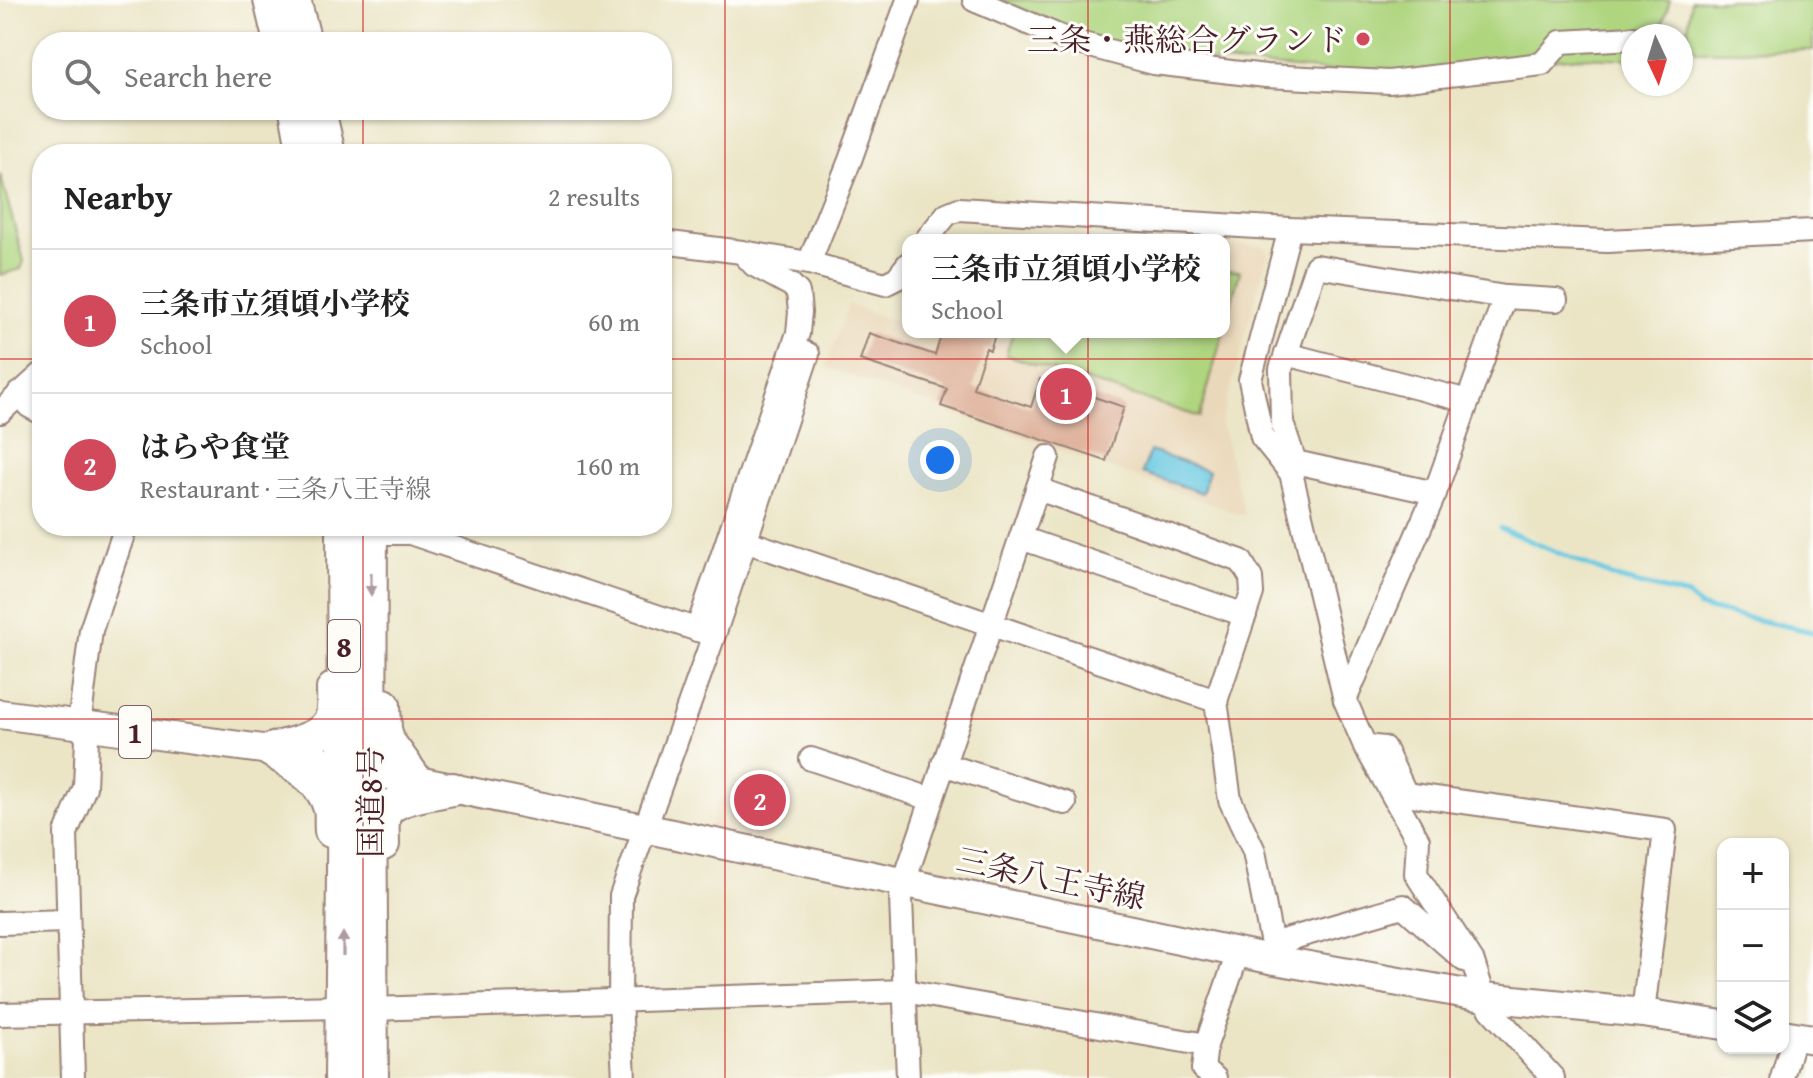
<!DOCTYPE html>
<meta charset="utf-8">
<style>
body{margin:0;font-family:"Gentium Book Plus","Noto Serif JP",serif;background:#f2f2f2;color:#222}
.controls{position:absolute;right:24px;bottom:24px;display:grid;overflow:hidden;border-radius:16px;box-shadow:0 2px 6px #0004}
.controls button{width:72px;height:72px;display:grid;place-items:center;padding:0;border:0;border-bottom:2px solid #e0e0e0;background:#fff;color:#222;font:40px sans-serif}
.compass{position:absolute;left:1621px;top:24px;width:72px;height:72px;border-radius:50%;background:#fff;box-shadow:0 2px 6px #0004;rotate:176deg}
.you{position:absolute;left:940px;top:460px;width:28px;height:28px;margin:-20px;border:6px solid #fff;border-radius:50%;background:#1a73e8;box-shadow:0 0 0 12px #1a73e833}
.badge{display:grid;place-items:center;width:52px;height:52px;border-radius:50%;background:#d1495b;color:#fff;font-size:26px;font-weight:700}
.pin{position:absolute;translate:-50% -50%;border:4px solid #fff;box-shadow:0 2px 8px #0006}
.popup{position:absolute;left:902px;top:234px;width:328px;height:104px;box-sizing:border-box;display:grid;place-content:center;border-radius:16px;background:#fff;filter:drop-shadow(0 2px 6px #0005);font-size:26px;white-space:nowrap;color:#767676}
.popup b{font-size:30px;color:#222}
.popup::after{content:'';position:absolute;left:50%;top:100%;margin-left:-16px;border:16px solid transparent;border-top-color:#fff}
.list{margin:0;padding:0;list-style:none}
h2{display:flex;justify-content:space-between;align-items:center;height:104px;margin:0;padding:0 32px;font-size:34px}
h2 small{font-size:26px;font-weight:400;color:#767676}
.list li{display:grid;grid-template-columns:52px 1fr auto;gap:24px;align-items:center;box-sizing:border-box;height:144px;padding:0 32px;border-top:2px solid #e0e0e0}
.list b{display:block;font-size:30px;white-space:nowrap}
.list p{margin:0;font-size:26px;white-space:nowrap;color:#767676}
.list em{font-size:26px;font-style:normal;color:#767676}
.icon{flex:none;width:44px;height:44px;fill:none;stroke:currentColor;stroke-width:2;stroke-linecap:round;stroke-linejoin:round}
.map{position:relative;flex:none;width:1813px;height:1078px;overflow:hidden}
.search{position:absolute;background:#fff;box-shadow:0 2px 6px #0004;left:32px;top:32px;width:640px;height:88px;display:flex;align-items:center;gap:20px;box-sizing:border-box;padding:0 28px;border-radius:32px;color:#767676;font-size:30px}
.panel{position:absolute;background:#fff;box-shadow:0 2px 6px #0004;left:32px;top:144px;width:640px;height:392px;border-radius:32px}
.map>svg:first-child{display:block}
.built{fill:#ead8ba}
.green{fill:#afd57f;stroke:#7c7a55;stroke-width:2}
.water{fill:#63c7e1;stroke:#567386;stroke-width:2}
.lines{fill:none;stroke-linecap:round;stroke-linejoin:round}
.stream{stroke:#63c7e1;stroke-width:5}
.building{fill:#dcab93}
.minor-casing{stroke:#9a8278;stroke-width:26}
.major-casing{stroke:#9a8278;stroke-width:32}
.highway-casing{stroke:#9a8278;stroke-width:36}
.minor{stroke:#fff;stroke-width:22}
.major{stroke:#fff;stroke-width:28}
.highway{stroke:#fff;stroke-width:32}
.oneway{fill:#ae9aa0}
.grid{fill:none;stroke:#d62828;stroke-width:2;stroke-opacity:0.55}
.poi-dot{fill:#d1495b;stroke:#fdfcf7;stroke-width:3}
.labels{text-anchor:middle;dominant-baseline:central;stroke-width:6;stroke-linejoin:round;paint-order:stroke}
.shield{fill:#fdfcf7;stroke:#806168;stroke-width:2}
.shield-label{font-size:30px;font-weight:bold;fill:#4a1f2b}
.poi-label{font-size:32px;fill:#4a1f2b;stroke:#fdfcf7;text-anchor:end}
.street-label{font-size:32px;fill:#4a1f2b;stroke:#fdfcf7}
</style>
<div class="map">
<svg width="1813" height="1078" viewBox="0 0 1813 1078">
<rect width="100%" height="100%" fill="#fdfcf7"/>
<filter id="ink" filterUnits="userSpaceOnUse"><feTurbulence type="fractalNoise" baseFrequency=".0125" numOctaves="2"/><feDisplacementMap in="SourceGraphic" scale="16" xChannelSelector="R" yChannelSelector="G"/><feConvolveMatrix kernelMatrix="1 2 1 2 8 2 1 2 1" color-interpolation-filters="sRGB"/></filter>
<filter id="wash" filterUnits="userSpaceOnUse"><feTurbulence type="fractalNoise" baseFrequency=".006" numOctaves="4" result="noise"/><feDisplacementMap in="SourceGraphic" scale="32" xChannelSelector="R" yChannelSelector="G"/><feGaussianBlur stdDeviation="1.8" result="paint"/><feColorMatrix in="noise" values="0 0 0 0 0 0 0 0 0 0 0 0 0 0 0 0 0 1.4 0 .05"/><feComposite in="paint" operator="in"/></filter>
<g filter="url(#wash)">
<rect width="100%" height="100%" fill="#ebe5c6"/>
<g class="built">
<path d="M975,232L1139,240H969Z"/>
<path d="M1224,244L1263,246L1268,254L1221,422L1245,516L826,367L848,305L904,323L908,318V332H1224Z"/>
<path d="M745,781L786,794L769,843L709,830L718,800L737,804Z"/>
</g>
<g class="green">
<path d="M1000,0H1670L1659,36H1633V59L1579,57L1392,76L1182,59L1099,41Z"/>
<path d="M1691,0H1813V50L1697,51L1687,40Z"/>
<path d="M0,174L24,261L21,269L0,275Z"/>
<path d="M1224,270L1240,271L1224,328Z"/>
<path d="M1013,332H1223L1200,417L1006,355Z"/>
</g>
<path class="water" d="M1150,451L1209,471L1202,493L1142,473Z"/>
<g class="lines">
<g class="stream">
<path d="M809,331L813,316"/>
<path d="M1500,528L1619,579L1688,596L1699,607L1813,632"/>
</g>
</g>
<g id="blocks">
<g class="building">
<path d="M942,332H996L990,350L986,348L973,388L1031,407L1040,379L1124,407L1106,461L941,406L947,389L860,360L869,333L935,355Z"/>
<path d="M745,784L782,794L775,816L739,806Z"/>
</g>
</g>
</g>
<g filter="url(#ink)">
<use href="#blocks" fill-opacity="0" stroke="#9a8278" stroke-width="2"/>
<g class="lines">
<defs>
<g id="minor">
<path d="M974,0L1068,40L1154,63L1266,76L1389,82L1542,64L1561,42L1633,38"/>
<path d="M1290,229L1250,380L1262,437L1291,473L1345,700L1365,746L1418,840L1416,874L1473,962L1484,997L1491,1010L1553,1078"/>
<path d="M926,240L947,214L959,209L1290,229L1607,241L1813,231"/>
<path d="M662,242L742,252L809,263L885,284L897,278L908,264"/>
<path d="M809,263L850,160L908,0"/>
<path d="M1286,354L1468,401"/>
<path d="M19,393L29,406L42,413"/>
<path d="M0,412L42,374"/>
<path d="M1295,462L1435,493"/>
<path d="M1291,473L1295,462L1282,423L1281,369L1316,266L1505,297L1556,300"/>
<path d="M1038,489L1241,561L1251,578L1252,593L1216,701"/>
<path d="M372,533H410L710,634"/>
<path d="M1021,538L1245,615"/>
<path d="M745,541L1216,701L1230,800L1254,851L1275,960"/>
<path d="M697,630L798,333L800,312L798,292L791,285L754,265L742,252"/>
<path d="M1345,700L1435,493L1505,297"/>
<path d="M1365,746L1384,748L1406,794L1665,830L1643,1013"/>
<path d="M811,759L931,799"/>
<path d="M943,764L1065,803"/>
<path d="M0,923L68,921"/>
<path d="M1272,944L1403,906L1464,960"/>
<path d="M372,1009L905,991L1206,1045"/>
<path d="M0,1014L342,1007"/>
<path d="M73,1078L66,833L85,787L87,738L79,725L91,630L126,526"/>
<path d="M624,1078L620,1000L621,896L714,635L808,354L794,349"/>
<path d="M908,1078L901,898L904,882L1048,457"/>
<path d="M1215,1078L1203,1069L1206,1045L1238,953"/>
<path d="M1782,1078L1794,1036"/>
</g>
<g id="major">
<path d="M0,714L270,750L1275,960L1484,997L1643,1013L1723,1025"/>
<path d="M1783,1034L1813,1039"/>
</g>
<g id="highway">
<path d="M270,0L280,42"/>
<path d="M294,0L305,42"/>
<path d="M296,110L304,154"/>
<path d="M319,110L329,154"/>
<path d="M371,526L370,771L372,1078"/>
<path d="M384,705L385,729L388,741L416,780"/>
<path d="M270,750C291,743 323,741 332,716C334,708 333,698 333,689"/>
<path d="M270,750C292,764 321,778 329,806C332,813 330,823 331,831"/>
<path d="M383,844C383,834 381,820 386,812C396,796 435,793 453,789"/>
<path d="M341,1078L344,766L343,526"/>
</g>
</defs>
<use href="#minor" class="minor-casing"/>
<use href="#major" class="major-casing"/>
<use href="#highway" class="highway-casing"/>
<use href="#minor" class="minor"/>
<use href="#major" class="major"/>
<use href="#highway" class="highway"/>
</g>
<defs><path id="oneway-solid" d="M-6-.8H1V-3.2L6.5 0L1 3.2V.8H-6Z" transform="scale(2)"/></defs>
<g class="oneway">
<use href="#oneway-solid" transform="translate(371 584) rotate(90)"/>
<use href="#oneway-solid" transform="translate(343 944) rotate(-90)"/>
</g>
</g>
<path class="grid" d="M363,0V42M725,0V1078M1088,0V1078M1450,0V1078M363,110V154M0,359H42M662,359H1813M363,526V1078M0,719H1813"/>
<circle class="poi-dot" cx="1363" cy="39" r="8"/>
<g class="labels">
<g class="shield">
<rect x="328" y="620" width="32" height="52" rx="6"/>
<rect x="119" y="706" width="32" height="52" rx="6"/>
</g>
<g class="shield-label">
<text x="344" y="646">8</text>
<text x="135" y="732">1</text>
</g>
<g class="poi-label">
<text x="1347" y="39">三条・燕総合グランド</text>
</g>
<g class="street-label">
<text transform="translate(370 802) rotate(-90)">国道8号</text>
<text transform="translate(1051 878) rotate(12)">三条八王寺線</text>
</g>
</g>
</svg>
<div class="controls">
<button>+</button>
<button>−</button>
<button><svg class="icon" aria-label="layers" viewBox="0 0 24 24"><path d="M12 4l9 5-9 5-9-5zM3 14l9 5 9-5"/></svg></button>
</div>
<svg class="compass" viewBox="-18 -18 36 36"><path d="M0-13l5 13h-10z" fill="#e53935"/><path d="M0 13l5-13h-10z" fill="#767676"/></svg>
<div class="you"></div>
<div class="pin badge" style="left:1066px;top:394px">1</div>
<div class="popup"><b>三条市立須頃小学校</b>School</div>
<div class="pin badge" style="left:760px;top:800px">2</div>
<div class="search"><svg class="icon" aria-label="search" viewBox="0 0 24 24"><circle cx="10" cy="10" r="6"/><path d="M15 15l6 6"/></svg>Search here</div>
<section class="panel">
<h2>Nearby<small>2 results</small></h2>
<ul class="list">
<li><span class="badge">1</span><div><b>三条市立須頃小学校</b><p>School</p></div><em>60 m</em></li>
<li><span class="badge">2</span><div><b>はらや食堂</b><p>Restaurant · 三条八王寺線</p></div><em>160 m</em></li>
</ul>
</section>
</div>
